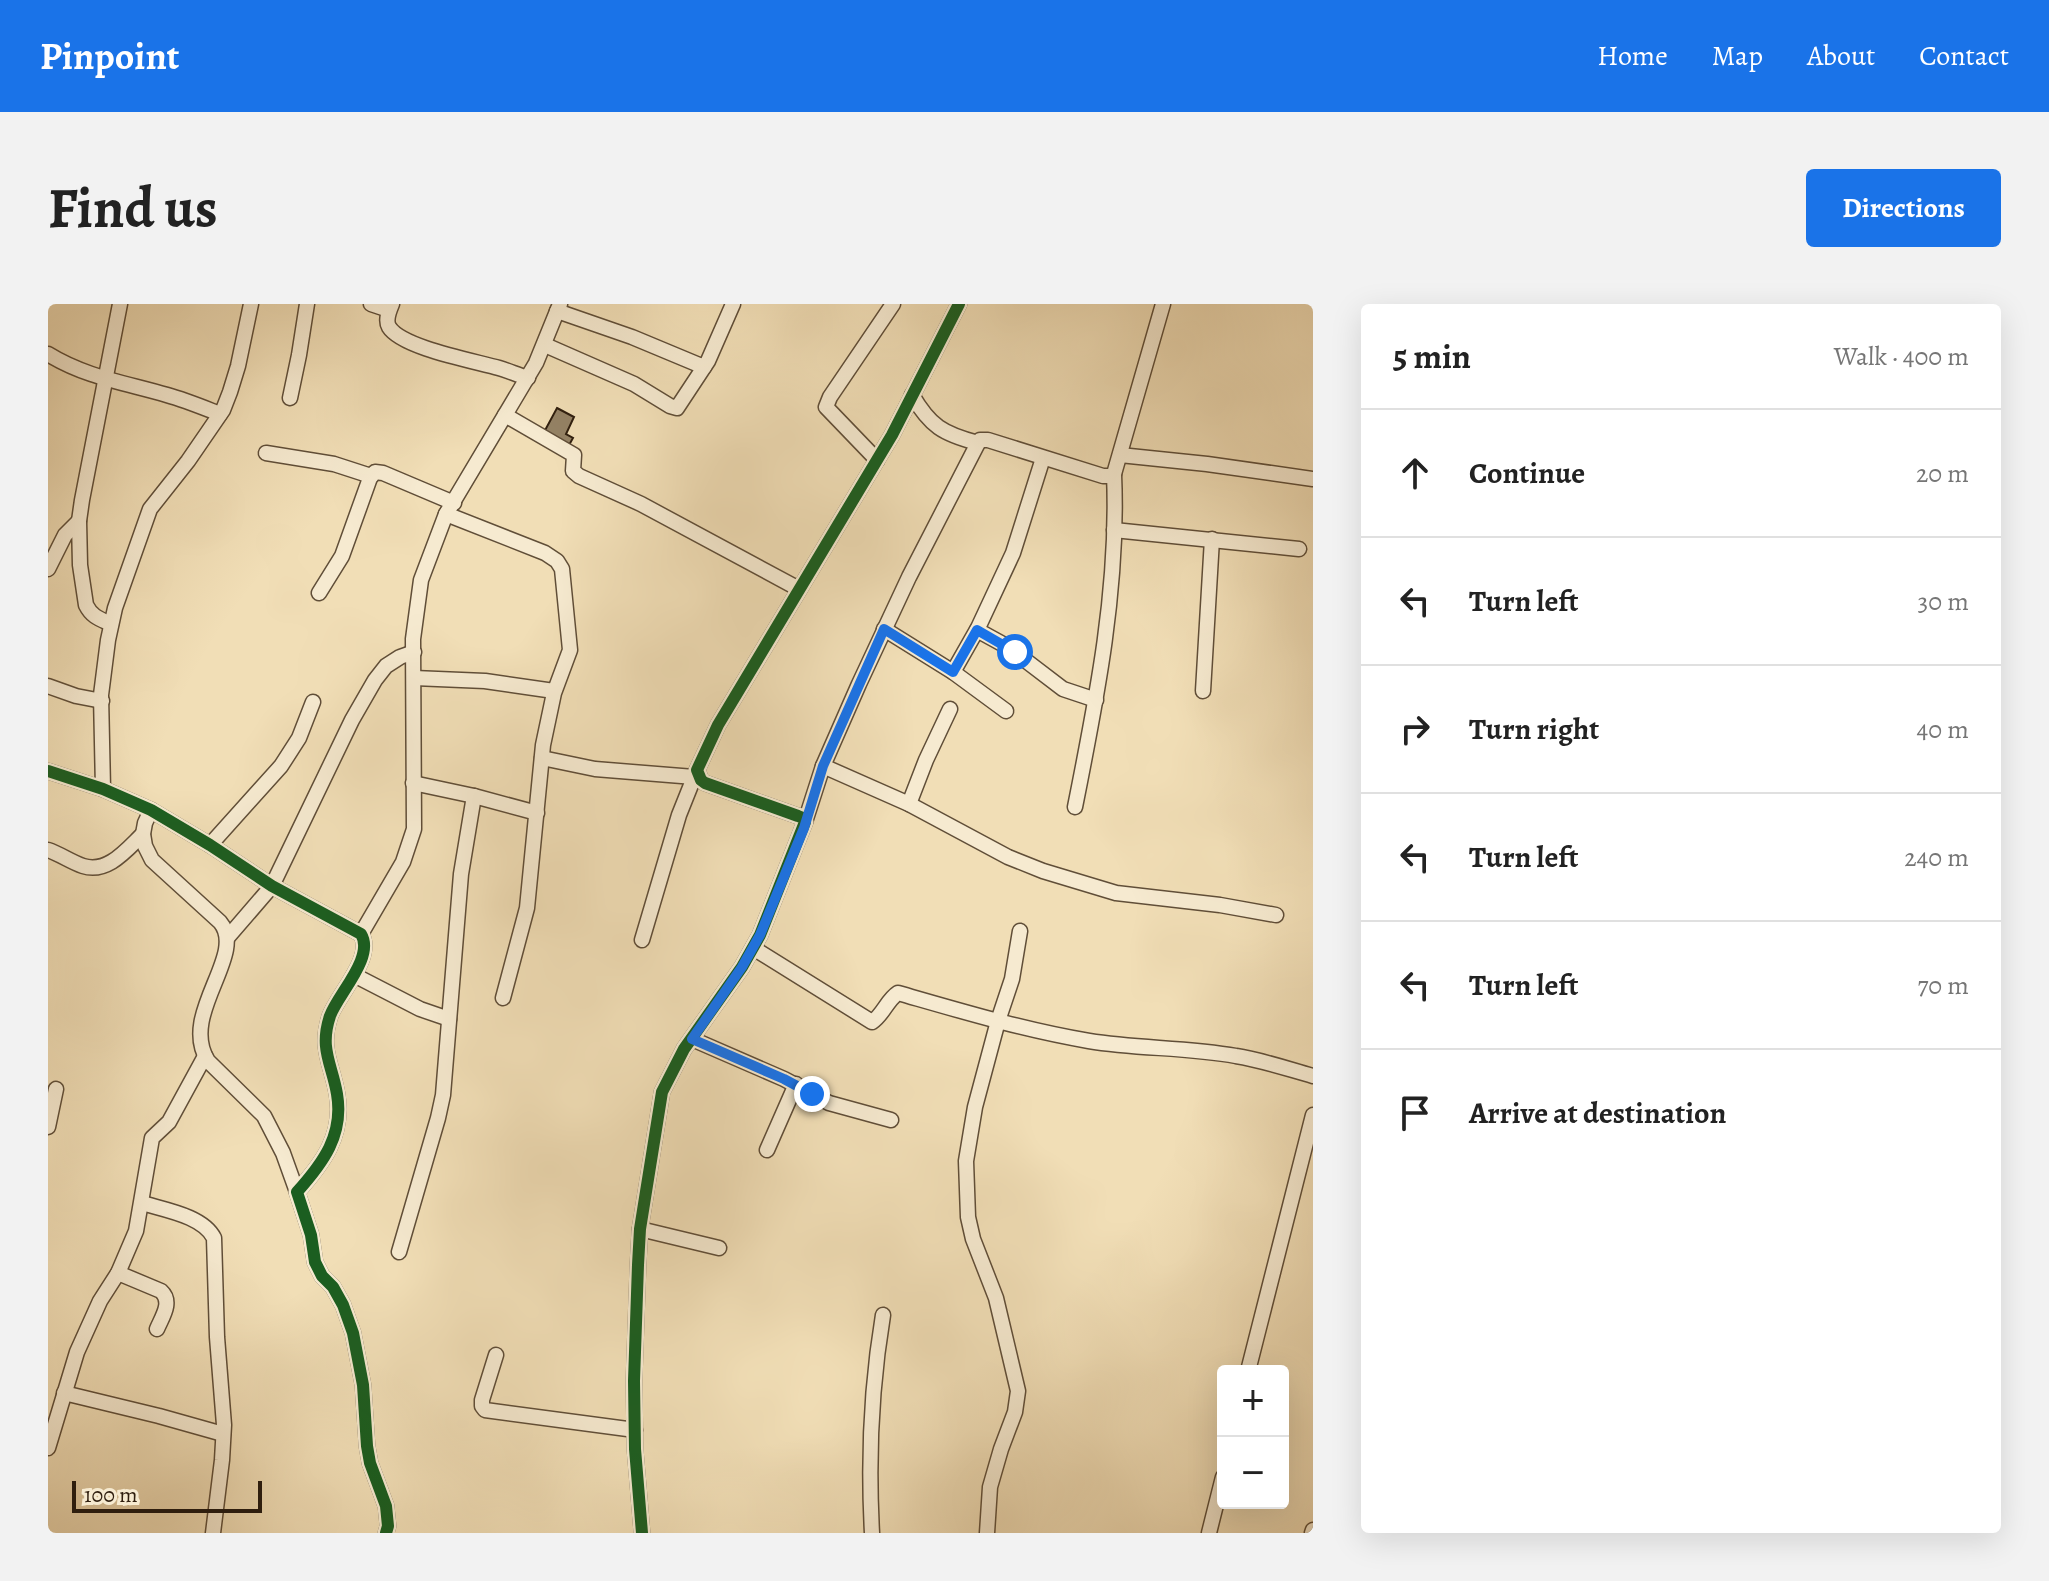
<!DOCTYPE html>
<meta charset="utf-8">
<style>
body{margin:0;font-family:Alegreya,serif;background:#f2f2f2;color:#222}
.controls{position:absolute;right:24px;bottom:24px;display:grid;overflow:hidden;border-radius:8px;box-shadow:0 8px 32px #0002}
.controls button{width:72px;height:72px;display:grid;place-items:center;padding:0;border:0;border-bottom:2px solid #e0e0e0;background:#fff;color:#222;font:40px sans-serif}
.scale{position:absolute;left:24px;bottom:20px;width:190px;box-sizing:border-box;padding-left:8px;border:4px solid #2f1e0e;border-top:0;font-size:22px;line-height:28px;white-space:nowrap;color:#2f1e0e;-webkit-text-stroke:6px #f6ead0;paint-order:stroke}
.stop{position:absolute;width:24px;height:24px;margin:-18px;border:6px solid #1a73e8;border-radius:50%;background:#fff}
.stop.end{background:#1a73e8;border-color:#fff;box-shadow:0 2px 8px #0008}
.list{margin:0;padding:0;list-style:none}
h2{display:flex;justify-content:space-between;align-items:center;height:104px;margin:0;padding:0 32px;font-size:34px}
h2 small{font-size:26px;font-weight:400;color:#767676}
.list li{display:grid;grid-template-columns:52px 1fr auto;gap:24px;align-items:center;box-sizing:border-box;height:128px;padding:0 32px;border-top:2px solid #e0e0e0}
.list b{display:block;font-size:30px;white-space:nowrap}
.list em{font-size:26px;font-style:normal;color:#767676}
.icon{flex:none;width:44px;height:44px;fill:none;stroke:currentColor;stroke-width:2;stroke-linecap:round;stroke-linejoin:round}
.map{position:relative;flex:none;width:1265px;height:1229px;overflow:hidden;border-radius:8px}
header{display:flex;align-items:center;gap:48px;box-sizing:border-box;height:112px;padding:0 40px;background:#1a73e8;color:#fff}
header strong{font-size:38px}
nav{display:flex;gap:44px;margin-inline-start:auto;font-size:28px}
.intro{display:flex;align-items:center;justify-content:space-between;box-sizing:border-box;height:192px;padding:0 48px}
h1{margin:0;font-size:56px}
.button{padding:20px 36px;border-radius:8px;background:#1a73e8;color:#fff;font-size:28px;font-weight:700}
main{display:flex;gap:48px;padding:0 48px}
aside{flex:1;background:#fff;border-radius:8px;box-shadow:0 8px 32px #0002}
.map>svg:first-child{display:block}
.building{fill:#948265;stroke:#2f1e0e;stroke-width:2}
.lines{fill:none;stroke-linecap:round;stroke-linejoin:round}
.street-casing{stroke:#604e38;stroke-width:17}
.street{stroke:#f6ead0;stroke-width:14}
.cycleway-casing{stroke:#f6ead0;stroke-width:17}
.cycleway{stroke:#1b5e20;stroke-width:12}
.route{stroke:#1a73e8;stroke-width:10}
</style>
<header>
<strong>Pinpoint</strong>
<nav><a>Home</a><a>Map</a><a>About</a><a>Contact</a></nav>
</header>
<div class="intro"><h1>Find us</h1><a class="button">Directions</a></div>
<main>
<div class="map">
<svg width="1265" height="1229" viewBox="0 0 1265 1229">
<rect width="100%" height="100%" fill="#f1deb6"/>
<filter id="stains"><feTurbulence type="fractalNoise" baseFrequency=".0025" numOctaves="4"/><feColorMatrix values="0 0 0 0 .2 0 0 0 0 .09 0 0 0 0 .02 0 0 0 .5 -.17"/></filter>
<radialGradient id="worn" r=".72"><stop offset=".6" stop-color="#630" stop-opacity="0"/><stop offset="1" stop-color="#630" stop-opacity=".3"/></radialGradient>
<path class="building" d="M509,104L526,113L518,130L525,134L520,143L495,130Z"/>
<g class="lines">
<defs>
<g id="street">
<path d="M323,0L341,6"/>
<path d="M344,0C341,7 337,16 341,23C354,44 427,57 451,64C461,67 470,71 480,74"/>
<path d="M509,7L584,33L656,63"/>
<path d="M497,41L586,80L622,102L629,104L660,57L685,0"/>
<path d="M0,50C37,73 78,79 119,91C137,96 154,103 172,110"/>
<path d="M864,91C882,122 895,130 930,139"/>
<path d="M242,94L251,51L259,0"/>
<path d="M457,111L526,151L525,167L531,172L593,200L751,285"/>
<path d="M218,149L286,160L323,172"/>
<path d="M1072,151L1159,160L1265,175"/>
<path d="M829,156L778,103L782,93L845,0"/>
<path d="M398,210L497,249L509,257L514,265L522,346L506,389L495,441L479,604L455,694"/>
<path d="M1066,226L1251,245"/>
<path d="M0,265L17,231L31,217"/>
<path d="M271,289L294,252L322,174L327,168L335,169L406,199"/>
<path d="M63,320C52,315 44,313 38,301L32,261L31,217L34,196L72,0"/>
<path d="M836,325L905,368L958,407"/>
<path d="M929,326L960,343L1015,385L1048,396"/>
<path d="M905,368L930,324L965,249L995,154"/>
<path d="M366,374L437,377L506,387"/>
<path d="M0,382L28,392L54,397"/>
<path d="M1155,387L1164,235"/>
<path d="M494,454L547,465L646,473"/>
<path d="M775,462L861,500L960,553L995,567L1068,589L1172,601L1228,611"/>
<path d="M0,467L55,485L103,506L162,541L224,582L313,630C327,653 290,690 282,712C271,745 284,760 289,790C296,831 275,859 249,888L263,931L267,958L274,972L285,983L295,1001L305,1029L315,1081L319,1142L322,1159L338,1202L340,1222L338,1229"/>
<path d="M365,479L426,492L489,509"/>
<path d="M55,485L53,391L60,336L67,304L102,205L140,157L175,106L182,88L190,62L203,0"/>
<path d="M861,500L878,456L902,405"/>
<path d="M1027,503C1049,393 1071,282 1066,170"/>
<path d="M103,506L97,519L95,530L97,542L104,556L172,618C200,651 130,710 160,757L216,812L235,849L249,888"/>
<path d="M757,518L775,462L811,380L861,273L930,139L932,136H940L1055,172H1062L1066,170L1115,0"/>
<path d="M162,541L233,462L251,434L265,398"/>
<path d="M0,546C12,550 23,558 35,562C60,570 79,545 95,530"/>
<path d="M313,630L355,558L366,525L365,335L373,276L398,210L488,59L512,0"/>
<path d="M180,633L224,582L304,416L327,376L338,362L352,353L366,348"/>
<path d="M594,636L631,511L649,466"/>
<path d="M705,644L824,718C835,711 839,696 850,689C913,707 976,726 1041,737C1090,745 1139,743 1188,752C1214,756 1240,765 1265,772"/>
<path d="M306,671L372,705L401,715"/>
<path d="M644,735L736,775L781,799L843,816"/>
<path d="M0,823L8,785"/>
<path d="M719,846L748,780"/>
<path d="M94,899C117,906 155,912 166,934L169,1033L176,1121L174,1156L165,1229"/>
<path d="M592,925L671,944"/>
<path d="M351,948L390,814L395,791L413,570L426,492"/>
<path d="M70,969L113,987C125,998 114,1013 109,1025"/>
<path d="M448,1051L434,1096V1102L437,1106L587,1126"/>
<path d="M1200,1067L1265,811"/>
<path d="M16,1089L111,1112L175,1130"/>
<path d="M0,1144L29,1048L52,997L70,969L88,927L104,834L121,818L157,752"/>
<path d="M594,1229L587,1145L586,1077L590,961L592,925L614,788L636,745L694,663L712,631L757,518L755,514L750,512L657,479L653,476L649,466L670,421L844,131L911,0"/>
<path d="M824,1229C820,1156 823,1083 835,1011"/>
<path d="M939,1229L942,1183L953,1145L967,1108L970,1087L948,994L925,935L920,913L918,857L927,803L950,717L964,675L972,627"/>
<path d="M1161,1229L1175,1173"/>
<path d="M1264,1229L1265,1226"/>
</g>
</defs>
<use href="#street" class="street-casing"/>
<use href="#street" class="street"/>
<defs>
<g id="cycleway">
<path d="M0,467L55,485L103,506L162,541L224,582L313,630C327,653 290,690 282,712C271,745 284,760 289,790C296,831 275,859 249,888L263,931L267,958L274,972L285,983L295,1001L305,1029L315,1081L319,1142L322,1159L338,1202L340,1222L338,1229"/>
<path d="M594,1229L587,1145L586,1077L590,961L592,925L614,788L636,745L694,663L712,631L757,518L755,514L750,512L657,479L653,476L649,466L670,421L844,131L911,0"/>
</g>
</defs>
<use href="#cycleway" class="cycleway-casing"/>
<use href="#cycleway" class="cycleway"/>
</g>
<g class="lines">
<path class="route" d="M764,790L736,775L644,735L694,663L712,631L756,524L775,462L836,325L905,368L929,326L967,348"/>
</g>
<rect width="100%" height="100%" filter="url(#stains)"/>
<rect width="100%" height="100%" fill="url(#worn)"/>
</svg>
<div class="controls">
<button>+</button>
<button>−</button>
</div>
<div class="scale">100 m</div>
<div class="stop" style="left:967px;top:348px"></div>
<div class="stop end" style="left:764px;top:790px"></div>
</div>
<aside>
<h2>5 min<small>Walk · 400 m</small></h2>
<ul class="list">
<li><svg class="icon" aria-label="ahead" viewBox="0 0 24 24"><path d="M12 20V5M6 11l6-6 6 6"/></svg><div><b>Continue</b></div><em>20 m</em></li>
<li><svg class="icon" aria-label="left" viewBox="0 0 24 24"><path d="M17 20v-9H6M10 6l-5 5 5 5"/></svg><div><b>Turn left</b></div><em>30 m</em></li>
<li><svg class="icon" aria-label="right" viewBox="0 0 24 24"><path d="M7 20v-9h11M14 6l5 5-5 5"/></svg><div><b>Turn right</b></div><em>40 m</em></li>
<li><svg class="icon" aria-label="left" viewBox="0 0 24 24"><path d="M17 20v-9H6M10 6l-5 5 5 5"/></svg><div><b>Turn left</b></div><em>240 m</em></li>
<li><svg class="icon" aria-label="left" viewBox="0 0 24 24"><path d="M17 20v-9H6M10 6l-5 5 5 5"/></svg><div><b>Turn left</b></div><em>70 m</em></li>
<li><svg class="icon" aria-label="arrive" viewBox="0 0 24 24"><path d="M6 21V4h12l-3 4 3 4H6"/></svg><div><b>Arrive at destination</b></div></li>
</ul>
</aside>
</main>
